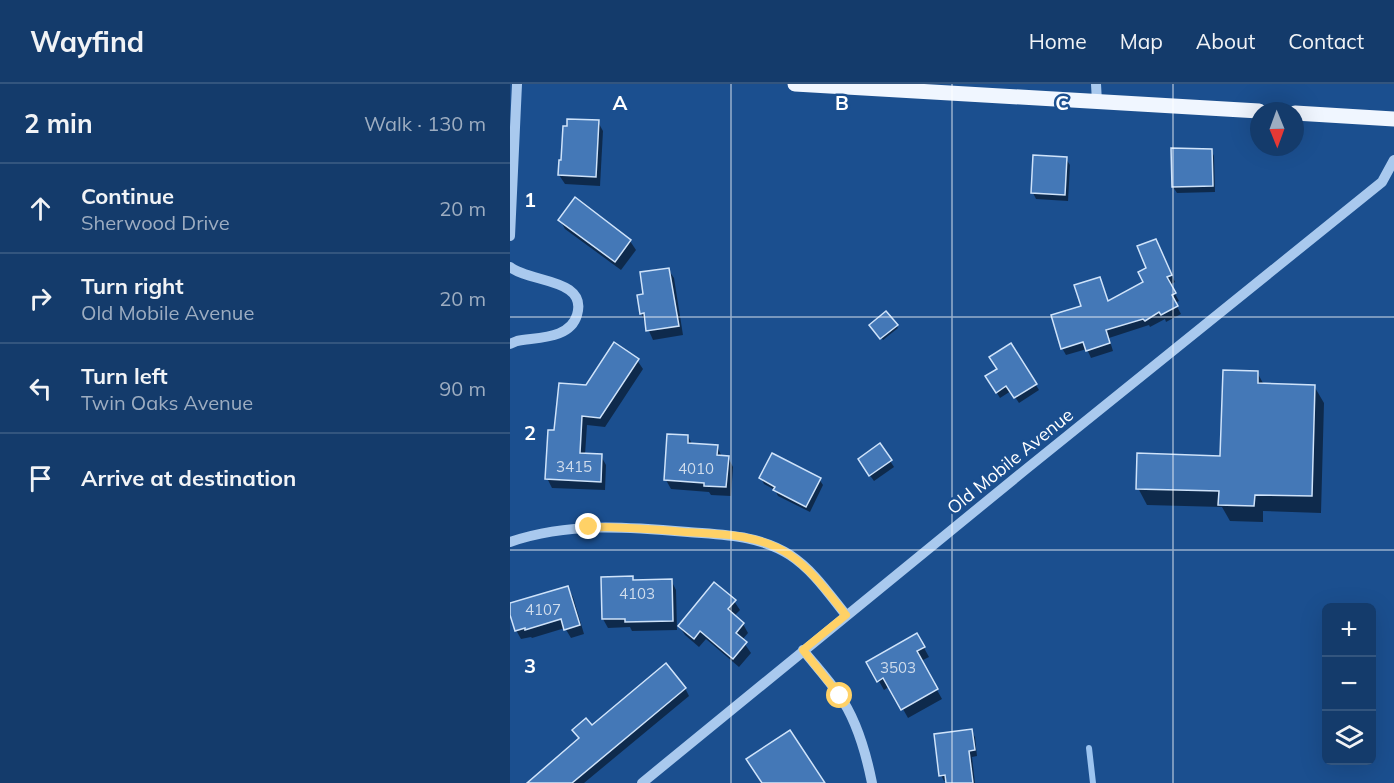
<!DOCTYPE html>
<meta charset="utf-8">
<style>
body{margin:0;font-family:Mulish,sans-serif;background:#214673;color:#f1f3f6}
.controls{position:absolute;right:18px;bottom:18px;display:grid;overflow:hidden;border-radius:9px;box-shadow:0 6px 24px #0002}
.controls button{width:54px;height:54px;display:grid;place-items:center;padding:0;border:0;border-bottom:2px solid #33557e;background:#143b6b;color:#f1f3f6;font:30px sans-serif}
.compass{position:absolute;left:740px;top:18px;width:54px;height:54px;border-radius:50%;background:#143b6b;box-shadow:0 6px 24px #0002;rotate:179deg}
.stop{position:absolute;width:18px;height:18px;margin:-14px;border:4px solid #ffd166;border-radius:50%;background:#fff}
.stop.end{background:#ffd166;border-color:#fff;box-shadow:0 2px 6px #0008}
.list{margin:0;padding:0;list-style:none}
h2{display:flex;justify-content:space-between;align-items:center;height:78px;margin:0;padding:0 24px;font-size:26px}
h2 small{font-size:20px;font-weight:400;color:#9dadc1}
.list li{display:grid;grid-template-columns:39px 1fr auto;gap:18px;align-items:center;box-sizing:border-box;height:90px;padding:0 24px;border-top:2px solid #33557e}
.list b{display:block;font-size:22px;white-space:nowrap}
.list p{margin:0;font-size:20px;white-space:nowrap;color:#9dadc1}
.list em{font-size:20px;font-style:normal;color:#9dadc1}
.icon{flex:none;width:33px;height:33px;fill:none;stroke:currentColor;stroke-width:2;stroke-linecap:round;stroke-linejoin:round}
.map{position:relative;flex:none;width:884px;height:699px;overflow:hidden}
header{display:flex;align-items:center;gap:36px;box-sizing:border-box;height:84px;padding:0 30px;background:#143b6b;border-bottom:2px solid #33557e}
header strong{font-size:28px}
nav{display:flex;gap:33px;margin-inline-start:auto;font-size:21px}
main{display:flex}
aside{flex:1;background:#143b6b}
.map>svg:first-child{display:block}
.shadow{fill:#0007}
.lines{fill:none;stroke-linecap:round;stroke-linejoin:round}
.stream{stroke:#9cc4f0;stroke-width:6}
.building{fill:#4478b7;stroke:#cfe3fa;stroke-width:1.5}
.minor{stroke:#a9c9ee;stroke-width:10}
.major{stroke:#f0f6ff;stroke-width:15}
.route{stroke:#ffd166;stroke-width:8}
.grid{fill:none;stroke:#fff;stroke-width:1.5;stroke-opacity:0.55}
.labels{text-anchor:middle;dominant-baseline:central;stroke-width:5;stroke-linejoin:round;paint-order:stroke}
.number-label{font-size:15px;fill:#d0dded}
.street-label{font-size:18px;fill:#fff;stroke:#1b4f8f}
.grid-label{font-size:20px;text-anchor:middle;font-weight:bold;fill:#fff;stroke:#1b4f8f;stroke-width:5;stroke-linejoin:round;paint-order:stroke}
</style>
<header>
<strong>Wayfind</strong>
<nav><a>Home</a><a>Map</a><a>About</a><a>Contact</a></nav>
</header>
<main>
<aside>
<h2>2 min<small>Walk · 130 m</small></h2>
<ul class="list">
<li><svg class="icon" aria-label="ahead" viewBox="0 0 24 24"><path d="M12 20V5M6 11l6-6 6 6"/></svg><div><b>Continue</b><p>Sherwood Drive</p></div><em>20 m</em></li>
<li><svg class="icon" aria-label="right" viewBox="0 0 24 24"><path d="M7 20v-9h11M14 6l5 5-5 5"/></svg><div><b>Turn right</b><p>Old Mobile Avenue</p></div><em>20 m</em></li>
<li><svg class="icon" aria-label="left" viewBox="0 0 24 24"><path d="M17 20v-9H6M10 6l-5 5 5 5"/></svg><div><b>Turn left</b><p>Twin Oaks Avenue</p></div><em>90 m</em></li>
<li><svg class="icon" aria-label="arrive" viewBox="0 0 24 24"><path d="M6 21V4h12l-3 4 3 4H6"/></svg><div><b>Arrive at destination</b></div></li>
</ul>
</aside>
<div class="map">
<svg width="884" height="699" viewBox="0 0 884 699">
<rect width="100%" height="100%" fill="#1b4f8f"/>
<g class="shadow">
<path d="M88,38L93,47L90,102L55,100L49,91Z"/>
<path d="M701,66L704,72L705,108L667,109L663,103Z"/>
<path d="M556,75L560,81L558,117L526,115L523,109Z"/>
<path d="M50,136L120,157L126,166L111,186L55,145Z"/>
<path d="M649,164L665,198L660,201L669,217L665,219L671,230L656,238L655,235L640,243L639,241L599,254L603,267L581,274L577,265L556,271L552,264L572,223L590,195L599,218L635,198L638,185Z"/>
<path d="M158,185L164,194L173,251L143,256L131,229L135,211Z"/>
<path d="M386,241L388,244L373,256L363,244Z"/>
<path d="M501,261L529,306L509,319L501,307L490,314L477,292L488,285Z"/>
<path d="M127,276L133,285L95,343L77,341L75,371L91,372L96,381L95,406L42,404L37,394L46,348L77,302Z"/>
<path d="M747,288L754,301L804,302L814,319L811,429L753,427V438L720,437L712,423L637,421L628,404L711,373Z"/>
<path d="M178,352L182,360L207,362L212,373H218L223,383L221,412L201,411L199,408L161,405L156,396Z"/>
<path d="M370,361L384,383L364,397L353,382Z"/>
<path d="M251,394L309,395L313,401L300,428L268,412L265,406L254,400Z"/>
<path d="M122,494L124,497L161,496L166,506L167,546L122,547L120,543L98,544L93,535Z"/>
<path d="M58,504L63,513L74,550L61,554L55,544L22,554L21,553L11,555L6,546L0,520Z"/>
<path d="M224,517L230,526L224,532L233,540L238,549L232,556L241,569L229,583L196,555L189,563L175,551L169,542Z"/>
<path d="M407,551L419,573L411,577L432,615L398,634L380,602L374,606L358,578Z"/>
<path d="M175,604L179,612L74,699H18L70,656L64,647L82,643Z"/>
<path d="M461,647L465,653L467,672L462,673L465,699L434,697L431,691Z"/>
</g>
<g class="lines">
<path class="stream" d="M579,664L583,699"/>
</g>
<g class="building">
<path d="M57,35L89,36L86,93L48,91L49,76H51L53,42H57Z"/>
<path d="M661,64L702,65L703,102L662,103Z"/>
<path d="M523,71L557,73L555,111L521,109Z"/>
<path d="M65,113L121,156L105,178L48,136Z"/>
<path d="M646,155L662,191L657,193L666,209L662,211L668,222L651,231L649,228L635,237L633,235L596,246L600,259L576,267L573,258L551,265L541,231L571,222L564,201L590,193L598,217L633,198L628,188L636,184L627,162Z"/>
<path d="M159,184L169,242L136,247L134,229L130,230L127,211L133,210L130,188Z"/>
<path d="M376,227L388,241L370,255L359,241Z"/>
<path d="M104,258L129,275L90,334L72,332L70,369L92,370L91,398L35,395L38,346H44L49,299L76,301Z"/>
<path d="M501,259L527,300L504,314L496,302L486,309L475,292L487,285L479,273Z"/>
<path d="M713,286L748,287V299L805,301L802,412L745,411L744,422L708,421L709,407L626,405L627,369L710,372Z"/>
<path d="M157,350L178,351V359L208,361L207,371L219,372L216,403L194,402V399L154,396Z"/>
<path d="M370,359L382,376L359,392L348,375Z"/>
<path d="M262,369L311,394L296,423L263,406L265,403L249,394Z"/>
<path d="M123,492V496L162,495L163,537L115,538V535H92L91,493Z"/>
<path d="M204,498L226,516L218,525L234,539L226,549L237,558L223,575L190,547L184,555L168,542Z"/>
<path d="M58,502L70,541L54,546L51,535L15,546V544L5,547L0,531V519Z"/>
<path d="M407,549L415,563L407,567L428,605L391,626L373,594L367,598L356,578Z"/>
<path d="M156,579L176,604L62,699H17L69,654L62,646L76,634L82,641Z"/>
<path d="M462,645L465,666L459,667L463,699H436L435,691L429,692L424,650Z"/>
<path d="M280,646L315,699H252L236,675Z"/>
</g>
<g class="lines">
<g class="minor">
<path d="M586,0L587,18"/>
<path d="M0,152L7,0"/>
<path d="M0,183C20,199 78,194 67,231C60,255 28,253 7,257L0,260"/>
<path d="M0,458C58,438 118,443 178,448C213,451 249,451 280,471C303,486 319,510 336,531"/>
<path d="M293,566C305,581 318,595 329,611C347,636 356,669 362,699"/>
<path d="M132,699L515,386L872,98L884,76"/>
</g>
<g class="major">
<path d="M285,0L749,27"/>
<path d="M785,29L884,35"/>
</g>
</g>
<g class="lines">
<path class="route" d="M79,443C111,443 142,445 175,448C211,450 249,450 280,471C303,487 319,510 336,531L293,566L330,612"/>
</g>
<path class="grid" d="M221,0V699M442,0V699M663,0V699M0,233H884M0,466H884"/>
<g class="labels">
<g class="number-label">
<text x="64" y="382">3415</text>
<text x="186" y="384">4010</text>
<text x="127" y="509">4103</text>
<text x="33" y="525">4107</text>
<text x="388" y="583">3503</text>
</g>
<g class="street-label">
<text transform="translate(500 377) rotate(-39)">Old Mobile Avenue</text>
</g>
</g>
<g class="grid-label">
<text x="110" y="26">A</text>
<text x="332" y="26">B</text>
<text x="552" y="26">C</text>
<text x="20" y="123">1</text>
<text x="20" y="356">2</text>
<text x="20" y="589">3</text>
</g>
</svg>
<div class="controls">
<button>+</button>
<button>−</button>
<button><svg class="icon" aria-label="layers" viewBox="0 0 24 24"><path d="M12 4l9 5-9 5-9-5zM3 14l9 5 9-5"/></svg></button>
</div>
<svg class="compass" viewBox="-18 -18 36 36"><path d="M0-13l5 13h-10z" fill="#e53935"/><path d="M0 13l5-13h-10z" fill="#9dadc1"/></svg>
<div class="stop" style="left:330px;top:612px"></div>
<div class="stop end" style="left:79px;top:443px"></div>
</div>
</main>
